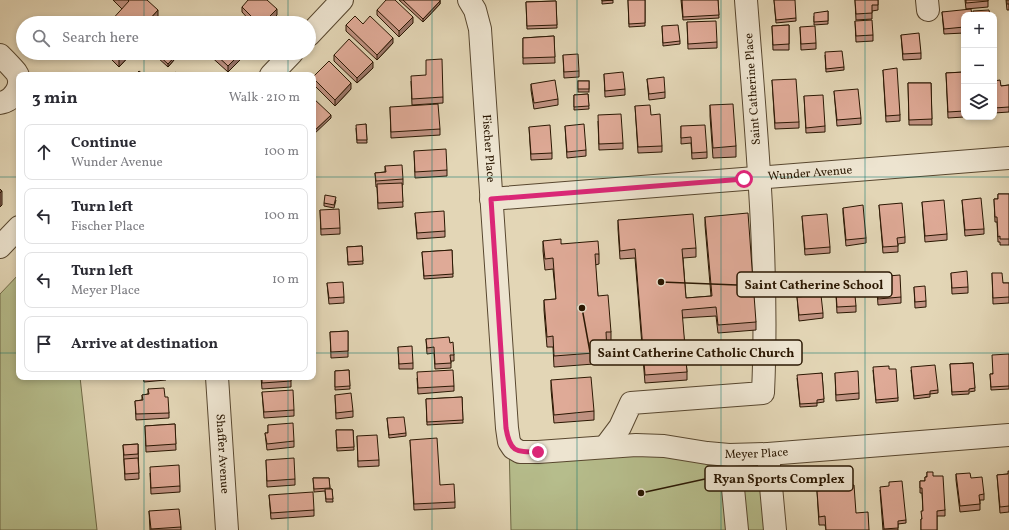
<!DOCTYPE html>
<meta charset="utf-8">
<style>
body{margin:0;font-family:Vollkorn,serif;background:#f7f7f7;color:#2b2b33}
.controls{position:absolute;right:12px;top:12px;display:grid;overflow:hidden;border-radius:8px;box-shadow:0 2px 6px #0003}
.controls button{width:36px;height:36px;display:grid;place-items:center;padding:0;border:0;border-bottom:1px solid #e1e1e2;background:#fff;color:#2b2b33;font:20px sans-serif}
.stop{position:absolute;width:12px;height:12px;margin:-9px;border:3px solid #db2777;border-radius:50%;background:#fff}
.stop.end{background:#db2777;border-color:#fff;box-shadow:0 1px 4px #0008}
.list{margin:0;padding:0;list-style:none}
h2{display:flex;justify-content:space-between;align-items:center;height:52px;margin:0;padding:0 16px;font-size:17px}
h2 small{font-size:13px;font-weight:400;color:#7c7c81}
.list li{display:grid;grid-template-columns:26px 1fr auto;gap:12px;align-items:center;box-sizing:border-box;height:56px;margin:0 8px 8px;padding:0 8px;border:1px solid #e1e1e2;border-radius:8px}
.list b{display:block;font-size:15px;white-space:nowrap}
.list p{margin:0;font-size:13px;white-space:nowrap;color:#7c7c81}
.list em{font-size:13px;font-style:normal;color:#7c7c81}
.icon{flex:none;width:22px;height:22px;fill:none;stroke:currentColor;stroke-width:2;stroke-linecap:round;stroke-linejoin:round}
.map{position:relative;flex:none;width:1009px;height:530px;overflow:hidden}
.search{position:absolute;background:#fff;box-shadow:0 2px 6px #0003;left:16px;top:16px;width:300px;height:44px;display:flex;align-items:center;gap:10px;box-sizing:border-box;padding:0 14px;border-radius:22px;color:#7c7c81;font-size:15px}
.panel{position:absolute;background:#fff;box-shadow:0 2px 6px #0003;left:16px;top:72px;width:300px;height:308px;border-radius:8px}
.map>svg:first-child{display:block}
.green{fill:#b6bd8c;stroke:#706a47}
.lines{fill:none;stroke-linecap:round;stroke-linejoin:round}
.minor-casing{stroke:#58472f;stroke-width:24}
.minor{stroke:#ede4d0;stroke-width:22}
.wall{fill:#c09282;stroke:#2a1702}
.shaded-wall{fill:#9c776a;stroke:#2a1702}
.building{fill:#dfaa97;stroke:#2a1702}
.route{stroke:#db2777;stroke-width:5}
.grid{fill:none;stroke:#0f766e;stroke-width:1;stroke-opacity:0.55}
.labels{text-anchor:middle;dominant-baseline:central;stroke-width:4;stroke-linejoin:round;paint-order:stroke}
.street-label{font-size:12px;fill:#2a1702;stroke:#ede4d0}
.leader{fill:none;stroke:#2a1702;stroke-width:1.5}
.callout-dot{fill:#2a1702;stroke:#ede4d0;stroke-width:1.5}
.callout{fill:#ede4d0;stroke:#2a1702;stroke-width:1.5}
.callout-label{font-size:13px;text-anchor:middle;font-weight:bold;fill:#2a1702}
</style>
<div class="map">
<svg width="1009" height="530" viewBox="0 0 1009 530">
<rect width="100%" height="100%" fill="#e3d6b6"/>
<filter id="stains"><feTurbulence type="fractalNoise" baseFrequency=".005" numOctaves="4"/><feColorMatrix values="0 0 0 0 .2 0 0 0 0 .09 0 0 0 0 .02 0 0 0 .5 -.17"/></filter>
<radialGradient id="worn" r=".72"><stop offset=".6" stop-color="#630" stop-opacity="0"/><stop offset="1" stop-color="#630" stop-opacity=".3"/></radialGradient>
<g class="green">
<path d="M19,274V377H80L97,530H0V294Z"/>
<path d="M509,442L768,454L775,530H511Z"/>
</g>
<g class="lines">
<defs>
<g id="minor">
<path id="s1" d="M469,0L475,10L480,29L507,428L509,442L513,448L520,452H538L636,445L664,446L707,453L729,455L768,454L1009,435"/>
<path d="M927,0L928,10"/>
<path d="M309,35L342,0"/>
<path d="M0,55C5,60 11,66 16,72C25,85 13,101 0,103"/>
<path d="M271,75L292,53"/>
<path id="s2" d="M491,199L1009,158"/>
<path d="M0,247L19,227"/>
<path id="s3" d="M217,377L227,530"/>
<path d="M605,447L620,427L631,403L763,393C769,262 756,131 746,0"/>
<path d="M768,454L775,530"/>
<path d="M732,478L737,530"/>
</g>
</defs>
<use href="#minor" class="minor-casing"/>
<use href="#minor" class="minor"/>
</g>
<g class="wall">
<path d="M113,0H147L158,23L122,9Z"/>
<path d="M399,0H440V4L423,22Z"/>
<path d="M602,0H613V3L602,4Z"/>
<path d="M628,0H645V26L629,27Z"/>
<path d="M681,0H718L719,18L683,20Z"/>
<path d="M774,0L796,18V21L776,23Z"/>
<path d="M855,0H878V10L872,11V19L856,20Z"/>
<path d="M965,0H988V7L966,9Z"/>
<path d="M1006,0H1009V10H1007Z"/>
<path d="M556,1L557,28L527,29L526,2Z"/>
<path d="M242,7L277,15L269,23H252L242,12Z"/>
<path d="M377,10L413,23L399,37L377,15Z"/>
<path d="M828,11V24L814,25V16Z"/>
<path d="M942,12L964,15V33L944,34Z"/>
<path d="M855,21L873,35V41L856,42Z"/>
<path d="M687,22L717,42V48L688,49Z"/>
<path d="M363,24L393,43L377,60L346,31V25Z"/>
<path d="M789,25V50H773L772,26Z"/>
<path d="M662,26L680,41V44L663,46Z"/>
<path d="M800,27L816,43V49L801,50Z"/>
<path d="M901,35L921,53V59L903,60Z"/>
<path d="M554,36L555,63L523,64V38Z"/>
<path d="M105,53H132L119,67Z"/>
<path d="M158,53H180L168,67L157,57V54Z"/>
<path d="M207,53H242V58L228,72Z"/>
<path d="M334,55L373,68L357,83L334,61Z"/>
<path d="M563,55L579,71V77L564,78Z"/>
<path d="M825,55L844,67V70L826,72Z"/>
<path d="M883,70L900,115V121L886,122Z"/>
<path d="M964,72V117L948,118L946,73Z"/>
<path d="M604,74L625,89V95L605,97Z"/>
<path d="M313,78L351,89L335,106L313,84Z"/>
<path d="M647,79L665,92V98L649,100Z"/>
<path d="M772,80L799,122V128L775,129Z"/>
<path d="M411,81L443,97V103L412,105Z"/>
<rect x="578" y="81" width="11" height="11"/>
<path d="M994,81L1001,86L1009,85V112L994,113Z"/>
<path d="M908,83H931L932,125H909Z"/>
<path d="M531,84L558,99V105L534,109L531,90Z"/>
<path d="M834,91L861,118V124L837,126Z"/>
<path d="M588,94L589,109L574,110V95Z"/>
<path d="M804,96L825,126V132L806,133Z"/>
<path d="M710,105L736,146V157L713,158L710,116Z"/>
<path d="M635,106L662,146V152L638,153Z"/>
<path d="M390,107L440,129V135L391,138Z"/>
<path d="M598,121L623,143V149L599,150Z"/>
<path d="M366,124L367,143H357L356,128Z"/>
<path d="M565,126L586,150V156L567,158Z"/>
<path d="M681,126L707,152V158L692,159L691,143L681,144Z"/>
<path d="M529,127L552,153V159L531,160Z"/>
<path d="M414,151L447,170V176L415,178Z"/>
<path d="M385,166L403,179V185H402L403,207L378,209L377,187H376L375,173L385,172Z"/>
<path d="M998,194H1009V245H1000V242H998L997,222H995L994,199H998Z"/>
<path d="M336,200L334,208L324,206V203Z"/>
<path d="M962,200L984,229V234L965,236Z"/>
<path d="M922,202L947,234V240L925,242Z"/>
<path d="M879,205L905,237V243L898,244V252L883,253Z"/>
<path d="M843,208L866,238V243L846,246L843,213Z"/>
<path d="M320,210L340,228V234L321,235Z"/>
<path d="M415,213L445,231V237L417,239Z"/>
<path d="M802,216L830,247V253L805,255Z"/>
<path d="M705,217L756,322V330L718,333L716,316L682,318L687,372V380L645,383L635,258L620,259L618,229V220L696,248V257L683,258L686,298L711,296L705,225Z"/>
<path d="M543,241L561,244L599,254V264L595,265L598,296L611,332V342L606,343L607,363L554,367L553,347H547L544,310V300L556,299L553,269L545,270L543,251Z"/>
<path d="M362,246L363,264L348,265L347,247Z"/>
<path d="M452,250L453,277L424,279L422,252Z"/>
<path d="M951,273L968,287V293L952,294Z"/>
<path d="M992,273L1003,283H1009V303L993,304Z"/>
<path d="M835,277L856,306V312L837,313Z"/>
<path d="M876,277L901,297V303L878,305Z"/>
<path d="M327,283L344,297V303L329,304Z"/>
<path d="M914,287L926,301V307L915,308Z"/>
<path d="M797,297L823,313V318L799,321Z"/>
<path d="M348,331V357L331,358L330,332Z"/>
<path d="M426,339L450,343L454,355V361H451V368L435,369L434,353L427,354Z"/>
<path d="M398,347L413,363V369H399Z"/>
<path d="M1009,354V389L991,390L990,374H992Z"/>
<path d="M973,363L975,391L969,392V394L952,395L950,364Z"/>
<path d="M889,369L898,398V401L876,403L873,370Z"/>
<path d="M349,370L350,389L335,390V371Z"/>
<path d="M911,370L938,390V393L930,394V397L914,399Z"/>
<path d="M822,373L824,402L817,403V406L800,407L797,378Z"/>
<path d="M835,373L859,393V399L836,401Z"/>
<path d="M143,377H166V380L144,382Z"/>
<path d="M261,377H291V387L262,389Z"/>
<path d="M417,378L454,386V391L418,394Z"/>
<path d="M551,380L594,411V420L554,423L551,389Z"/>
<path d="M148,389L165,397L169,413V418L136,420L135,401L142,400V395L148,394Z"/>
<path d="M262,392L294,410V416L264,418Z"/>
<path d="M335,395L353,411V417L336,419Z"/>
<path d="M462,397L463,423L427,425L426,399Z"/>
<path d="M387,418L406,433V436L389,438Z"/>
<path d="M175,424L176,450L146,452L145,426Z"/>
<path d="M268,425L294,441V447L267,450L265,433H268Z"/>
<path d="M336,430H353L354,450L337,451Z"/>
<path d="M357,436L379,460V466L358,467Z"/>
<path d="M410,440L440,485L455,502V508L414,510Z"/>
<path d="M138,444L139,479L125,480L123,445Z"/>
<path d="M266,460L295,479V485L267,487Z"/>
<path d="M1009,471V512L1000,513L997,475L1008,474Z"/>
<path d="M927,472L933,476L945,510V516H937V530H921V519H922L923,511L922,493H920V481H925V477H927Z"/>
<path d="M150,473L180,486V492L151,494Z"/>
<path d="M956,474L971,478L984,494V500H980V510L960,512L956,480Z"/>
<path d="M313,478H329L330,489H332L333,502H326L325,491L314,492Z"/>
<path d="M832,486L856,513L869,530H826L825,525H819L817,491L832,489Z"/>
<path d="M880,490L906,520V523L898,524V530H883Z"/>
<path d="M269,495L314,510V516L271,519Z"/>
<path d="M149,511L181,527V530H150Z"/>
</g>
<g class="shaded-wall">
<path d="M440,1V4L423,22V19Z"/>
<path d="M277,9V15L269,23H263Z"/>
<path d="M158,10V23H146Z"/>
<path d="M413,17V23L399,37V31Z"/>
<path d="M393,38V43L377,60V55Z"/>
<path d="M119,53H132L119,67Z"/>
<path d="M178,53H180L168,67V64Z"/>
<path d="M241,53H242V58L228,72V66Z"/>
<path d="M373,62V68L357,83V78Z"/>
<path d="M351,83V89L335,106V100Z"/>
<path d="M331,115V118L313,135V132Z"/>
<path d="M2,191V205L0,207V193Z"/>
</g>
<g class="building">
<path d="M128,0H147L158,10L146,23H109L129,1Z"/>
<path d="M248,0H267L277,9L263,23H258L242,7Z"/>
<path d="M386,0H395L413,17L399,31L377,10Z"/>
<path d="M403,0H440V1L423,19Z"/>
<path d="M602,0H613L602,1Z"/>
<path d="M628,0H645V23L629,24Z"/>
<path d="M682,0H718L719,15L683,17Z"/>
<path d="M774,0H795L796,18L776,20Z"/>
<path d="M855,0H878V5H872V13L856,14Z"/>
<path d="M966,0H988V1L966,3Z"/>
<rect x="1007" y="0" width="2" height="4"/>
<path d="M556,1L557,25L527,26L526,2Z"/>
<path d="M971,9L972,15H964V27L944,29L942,12Z"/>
<path d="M989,10L990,15H973V11Z"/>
<path d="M828,11V21L814,22V13Z"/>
<path d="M355,16L363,24L370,16L393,38L377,55L346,25Z"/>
<path d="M872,20L873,35L856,36L855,21Z"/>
<path d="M716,21L717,42L688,44L687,22Z"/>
<path d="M678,25L680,41L663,43L662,26Z"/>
<path d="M789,25V44L773,45L772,26Z"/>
<path d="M815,26L816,43L801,44L800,27Z"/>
<path d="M919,33L921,53L903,54L901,35Z"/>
<path d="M554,36L555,57L523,58V38Z"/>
<path d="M349,39L373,62L357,78L334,55Z"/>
<path d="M842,51L844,67L826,69L825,52Z"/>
<path d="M158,53H178L168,64L157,54Z"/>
<path d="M214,53H241L228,66Z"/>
<path d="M578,54L579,71L564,72L563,55Z"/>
<path d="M442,59L443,97L412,99L411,76L426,75V60Z"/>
<path d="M329,61L351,83L335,100L313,78V77Z"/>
<path d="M897,68L900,115L886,116L883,70Z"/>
<path d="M139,71L144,75H135Z"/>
<path d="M175,72L179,75H172Z"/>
<path d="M623,72L625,89L605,91L604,74Z"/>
<path d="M964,72V111L948,112L946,73Z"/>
<path d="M664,77L665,92L649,94L647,79Z"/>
<path d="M796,79L799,122L775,123L772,80Z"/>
<path d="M555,80L558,99L534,103L531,84Z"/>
<path d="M1000,80L1001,86L1009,85V107L994,108V81Z"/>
<rect x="578" y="81" width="11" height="8"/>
<path d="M908,83H931L932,119L909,120Z"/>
<path d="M858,89L861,118L837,120L834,91Z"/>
<path d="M588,94L589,106L574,107V95Z"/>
<path d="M823,95L825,126L806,128L804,96Z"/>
<path d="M313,98L331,115L313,132Z"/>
<path d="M438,104L440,129L391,132L390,107Z"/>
<path d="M733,104L736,146L713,148L710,105Z"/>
<path d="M650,105L651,115L660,114L662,146L638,147L635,106Z"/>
<path d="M621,114L623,143L599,144L598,115Z"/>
<path d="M366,124L367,140H357L356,125Z"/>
<path d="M584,124L586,150L567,152L565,126Z"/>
<path d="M550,125L552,153L531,154L529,127Z"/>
<path d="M705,125L707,152L692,153L691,137L681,138V126Z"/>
<path d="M446,149L447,170L415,172L414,151Z"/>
<path d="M402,165L403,179L376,181L375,173L386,172L385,166Z"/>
<path d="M402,183L403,202L378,203L377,184Z"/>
<path d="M0,189L2,191L0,193Z"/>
<path d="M998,194H1009V239H1000V236L998,237L997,217H995L994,199H998Z"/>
<path d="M325,195L336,197L334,205L324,203Z"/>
<path d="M981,198L984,229L965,230L962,200Z"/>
<path d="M944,200L947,234L925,236L922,202Z"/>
<path d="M902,203L905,237L897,238L898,246L883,247L879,205Z"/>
<path d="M863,205L866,238L846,240L843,208Z"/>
<path d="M339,209L340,228L321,229L320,210Z"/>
<path d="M444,211L445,231L417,233L415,213Z"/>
<path d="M748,213L756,322L718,325L716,307L682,310L687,372L645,375L635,249L620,251L618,220L693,214L696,248L682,249L686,298L712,296L705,217Z"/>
<path d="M827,214L830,247L805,249L802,216Z"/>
<path d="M561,239V244L598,241L599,254H595L598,296L608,295L611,332H606L607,352L554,356L553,336L547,337L544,300L556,299L553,258L545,259L543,241Z"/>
<path d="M362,246L363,261L348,262L347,247Z"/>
<path d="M452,250L453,274L424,276L422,252Z"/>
<path d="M967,271L968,287L952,288L951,273Z"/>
<path d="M992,273H1002L1003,283H1009V297L993,298Z"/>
<path d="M853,275L856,306L837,307L835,277Z"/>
<path d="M900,275L901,297L878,299L876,277Z"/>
<path d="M343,282L344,297L329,298L327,283Z"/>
<path d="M925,286L926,301L915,302L914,287Z"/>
<path d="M821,295L823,313L799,315L797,297Z"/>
<path d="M348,331V351L331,352L330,332Z"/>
<path d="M449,337L450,343L453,342L454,355H450L451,363L435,364L434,347L427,348L426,339Z"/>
<path d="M412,346L413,363L399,364L398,347Z"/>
<path d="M1009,354V386L991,387L990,374H993L992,355Z"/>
<path d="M973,363L975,388L969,389V391L952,392L950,364Z"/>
<path d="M935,365L938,390L930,391V394L914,396L911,367Z"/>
<path d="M889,366V369H896L898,398L876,400L873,367Z"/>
<path d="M349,370L350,386L335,387V371Z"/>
<path d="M453,370L454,386L418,388L417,372Z"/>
<path d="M858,371L859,393L836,395L835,373Z"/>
<path d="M822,373L824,399L817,400V403L800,404L797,375Z"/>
<path d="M262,377H291V381L262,383Z"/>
<path d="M591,377L594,411L554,415L551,380Z"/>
<path d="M164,388L165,397H168L169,413L136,414L135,401L143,400L142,395L149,394L148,389Z"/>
<path d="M293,390L294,410L264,412L262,392Z"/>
<path d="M351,393L353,411L336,413L335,395Z"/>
<path d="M462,397L463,420L427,422L426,399Z"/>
<path d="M404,417L406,433L389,435L387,418Z"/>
<path d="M293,423L294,441L267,444L265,433H268V425Z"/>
<path d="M175,424L176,444L146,446L145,426Z"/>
<path d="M336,430H353L354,447L337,448Z"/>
<path d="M377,435L379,460L358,461L357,436Z"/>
<path d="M437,438L440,485L454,484L455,502L414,504L410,440Z"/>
<path d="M138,444V454L124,455L123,445Z"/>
<path d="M138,458L139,473L125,474L124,459Z"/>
<path d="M294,458L295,479L267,481L266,460Z"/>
<path d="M179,465L180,486L151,488L150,467Z"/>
<path d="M1008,471H1009V506L1000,507L997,475L1008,474Z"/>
<path d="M927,472H933V476H943L945,510L937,511V530H921V519H922L921,511H923L922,488H920V481H925V477H927Z"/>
<path d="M970,473L971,478L982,477L984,494L979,495L980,504L960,506L956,474Z"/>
<path d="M313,478H329L330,488L314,489Z"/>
<path d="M902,481L906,520L898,521V528L884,529L880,487L889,486V482Z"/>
<path d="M854,485L856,513L868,512L869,530H826L825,516L819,517L817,491L833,489L832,486Z"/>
<path d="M325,489H332L333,499H326Z"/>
<path d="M313,492L314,510L271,513L269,495Z"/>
<path d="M179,509L181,527L151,529L149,511Z"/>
</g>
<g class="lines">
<path class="route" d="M538,452C515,452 510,452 506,428L491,199L744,179"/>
</g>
<path class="grid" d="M144,0V23M288,0V23M432,0V530M577,0V530M721,0V530M865,0V530M144,53V75M288,53V75M0,177H19M313,177H1009M0,353H19M313,353H1009M144,377V530M288,377V530"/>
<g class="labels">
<g class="street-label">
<text transform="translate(753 89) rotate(-94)">Saint Catherine Place</text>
<text stroke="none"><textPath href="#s1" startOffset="151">Fischer Place</textPath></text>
<text stroke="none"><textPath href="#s2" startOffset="320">Wunder Avenue</textPath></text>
<text stroke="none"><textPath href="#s1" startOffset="698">Meyer Place</textPath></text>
<text stroke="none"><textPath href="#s3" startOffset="77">Shaffer Avenue</textPath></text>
</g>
</g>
<path class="leader" d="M661 282L737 285M582 308L590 352M641 493L705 479"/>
<g class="callout-dot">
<circle cx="661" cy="282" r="4"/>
<circle cx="582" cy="308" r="4"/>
<circle cx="641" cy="493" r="4"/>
</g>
<g class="callout">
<rect x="737" y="272" width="155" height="25" rx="4"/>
<rect x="590" y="340" width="212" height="25" rx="4"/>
<rect x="705" y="466" width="148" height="25" rx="4"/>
</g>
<g class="callout-label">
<text x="814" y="289">Saint Catherine School</text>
<text x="696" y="357">Saint Catherine Catholic Church</text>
<text x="779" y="483">Ryan Sports Complex</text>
</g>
<rect width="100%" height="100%" filter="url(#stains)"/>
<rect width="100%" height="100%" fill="url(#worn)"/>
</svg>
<div class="controls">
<button>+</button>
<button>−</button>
<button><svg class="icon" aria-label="layers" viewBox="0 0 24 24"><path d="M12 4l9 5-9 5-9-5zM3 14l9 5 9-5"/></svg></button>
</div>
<div class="stop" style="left:744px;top:179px"></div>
<div class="stop end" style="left:538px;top:452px"></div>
<div class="search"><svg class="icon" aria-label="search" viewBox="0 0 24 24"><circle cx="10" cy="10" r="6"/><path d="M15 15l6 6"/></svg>Search here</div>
<section class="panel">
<h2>3 min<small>Walk · 210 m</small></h2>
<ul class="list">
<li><svg class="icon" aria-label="ahead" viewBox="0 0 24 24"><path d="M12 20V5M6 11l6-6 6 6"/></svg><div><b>Continue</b><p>Wunder Avenue</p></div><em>100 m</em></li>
<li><svg class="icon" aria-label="left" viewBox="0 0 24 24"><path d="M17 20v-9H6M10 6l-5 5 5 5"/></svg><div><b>Turn left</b><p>Fischer Place</p></div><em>100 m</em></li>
<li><svg class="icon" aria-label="left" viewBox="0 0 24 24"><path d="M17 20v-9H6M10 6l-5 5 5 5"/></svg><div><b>Turn left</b><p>Meyer Place</p></div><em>10 m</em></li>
<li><svg class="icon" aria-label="arrive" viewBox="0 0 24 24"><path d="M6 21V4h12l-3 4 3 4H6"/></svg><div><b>Arrive at destination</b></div></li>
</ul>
</section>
</div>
